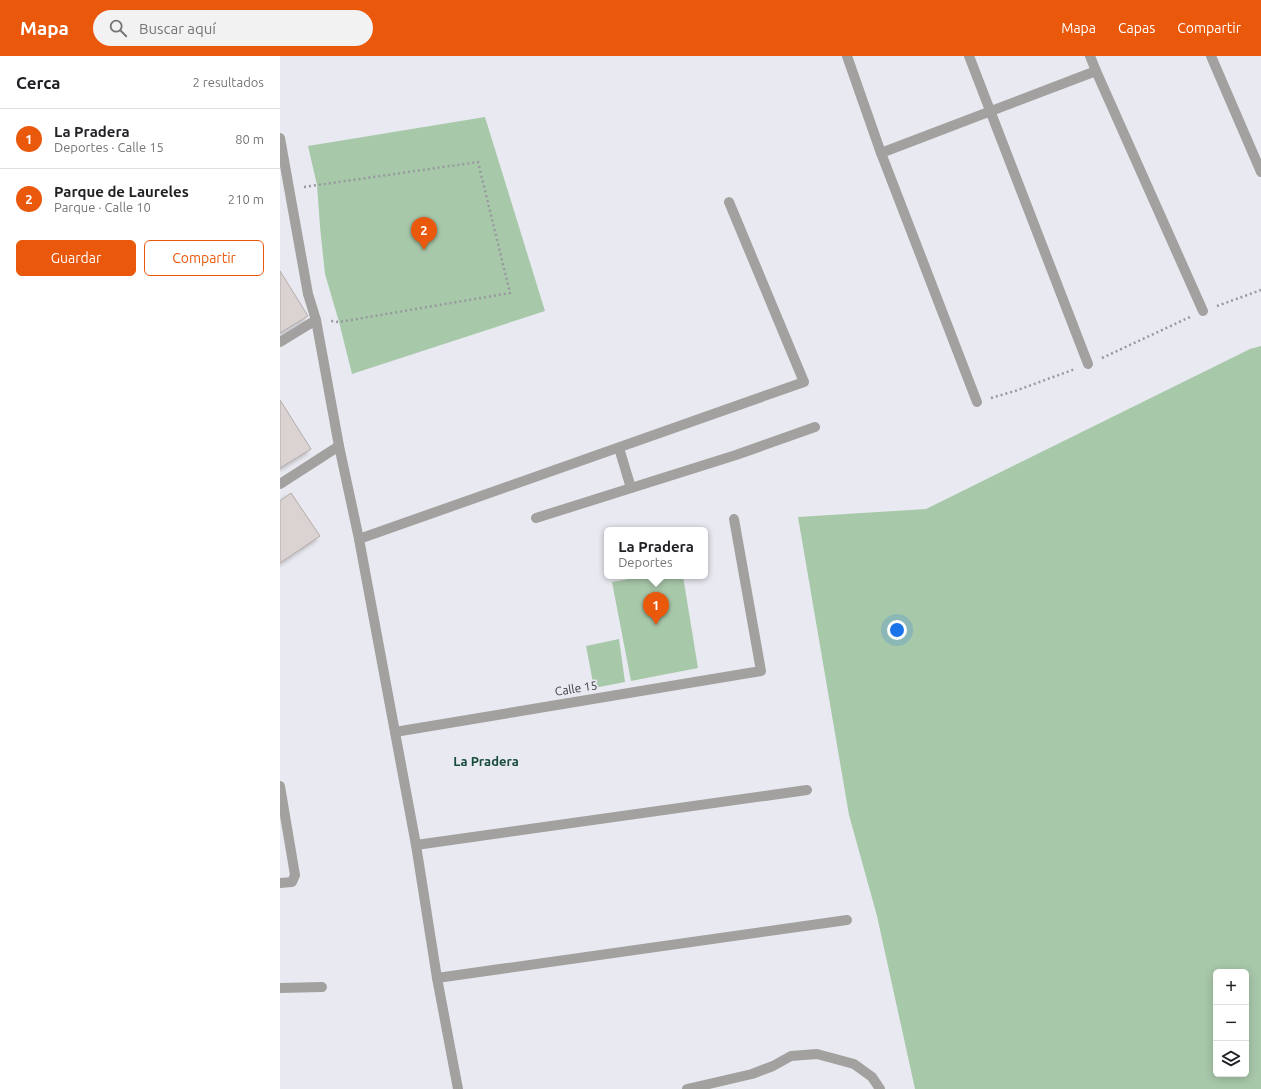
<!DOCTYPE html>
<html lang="es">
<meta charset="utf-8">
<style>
body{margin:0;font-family:Ubuntu,sans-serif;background:#f2f2f2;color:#202124}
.controls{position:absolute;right:12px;bottom:12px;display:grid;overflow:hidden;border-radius:6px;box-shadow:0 2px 10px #0003}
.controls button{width:36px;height:36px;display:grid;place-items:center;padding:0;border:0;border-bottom:1px solid #e0e0e0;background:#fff;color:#202124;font:20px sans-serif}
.you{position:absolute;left:617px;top:574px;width:14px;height:14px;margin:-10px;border:3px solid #fff;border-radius:50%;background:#1a73e8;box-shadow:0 0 0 6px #1a73e833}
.badge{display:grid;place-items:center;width:26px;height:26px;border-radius:50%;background:#ea580c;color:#fff;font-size:13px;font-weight:700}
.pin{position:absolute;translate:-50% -33px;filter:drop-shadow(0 1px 2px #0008)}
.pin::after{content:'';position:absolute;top:21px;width:14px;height:12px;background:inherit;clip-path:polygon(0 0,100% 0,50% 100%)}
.popup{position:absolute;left:324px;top:471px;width:104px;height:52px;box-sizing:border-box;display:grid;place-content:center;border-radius:6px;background:#fff;filter:drop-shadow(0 1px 3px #0005);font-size:13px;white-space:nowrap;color:#757577}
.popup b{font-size:15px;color:#202124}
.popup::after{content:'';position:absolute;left:50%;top:100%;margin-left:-8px;border:8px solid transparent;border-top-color:#fff}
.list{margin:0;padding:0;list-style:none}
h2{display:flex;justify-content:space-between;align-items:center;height:52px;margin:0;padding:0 16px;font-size:17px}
h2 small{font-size:13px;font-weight:400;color:#757577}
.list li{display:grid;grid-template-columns:26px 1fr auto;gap:12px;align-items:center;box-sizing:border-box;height:60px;padding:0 16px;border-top:1px solid #e0e0e0}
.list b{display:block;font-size:15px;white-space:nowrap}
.list p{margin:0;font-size:13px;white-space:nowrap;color:#757577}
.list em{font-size:13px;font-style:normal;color:#757577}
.actions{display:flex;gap:8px;padding:12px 16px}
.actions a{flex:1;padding:9px 0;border:1px solid #ea580c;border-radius:6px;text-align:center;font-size:14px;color:#ea580c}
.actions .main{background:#ea580c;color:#fff}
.icon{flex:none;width:22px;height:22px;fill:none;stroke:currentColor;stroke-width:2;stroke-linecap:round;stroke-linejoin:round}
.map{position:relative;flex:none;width:981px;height:1033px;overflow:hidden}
header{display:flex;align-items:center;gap:24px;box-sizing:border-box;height:56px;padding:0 20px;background:#ea580c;color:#fff}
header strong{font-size:19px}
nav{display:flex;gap:22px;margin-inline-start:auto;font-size:14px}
.search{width:280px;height:36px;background:#f2f2f2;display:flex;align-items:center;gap:10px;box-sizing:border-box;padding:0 14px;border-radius:22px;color:#757577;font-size:15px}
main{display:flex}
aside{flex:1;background:#fff}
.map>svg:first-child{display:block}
.green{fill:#a8c8aa;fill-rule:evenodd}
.building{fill:#dbd2d2;stroke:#b3abaa;filter:url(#shadow)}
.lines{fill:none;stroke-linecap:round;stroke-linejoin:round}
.path{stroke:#98999e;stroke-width:2.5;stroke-dasharray:2 3;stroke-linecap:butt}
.minor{stroke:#a3a19f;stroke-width:10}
.labels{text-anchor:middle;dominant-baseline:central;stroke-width:3.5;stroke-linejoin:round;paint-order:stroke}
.street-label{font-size:12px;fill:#39393c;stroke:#e9eaf1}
.neighbourhood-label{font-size:13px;font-weight:bold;fill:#194c3c;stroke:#e9eaf1}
</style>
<header>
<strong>Mapa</strong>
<div class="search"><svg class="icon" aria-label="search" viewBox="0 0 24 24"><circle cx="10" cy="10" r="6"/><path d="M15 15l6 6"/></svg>Buscar aquí</div>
<nav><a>Mapa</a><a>Capas</a><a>Compartir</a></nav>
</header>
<main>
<aside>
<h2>Cerca<small>2 resultados</small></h2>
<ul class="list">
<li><span class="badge">1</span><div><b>La Pradera</b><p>Deportes · Calle 15</p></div><em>80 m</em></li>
<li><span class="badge">2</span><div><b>Parque de Laureles</b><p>Parque · Calle 10</p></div><em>210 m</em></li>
</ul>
<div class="actions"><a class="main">Guardar</a><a>Compartir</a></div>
</aside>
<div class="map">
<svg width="981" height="1033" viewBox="0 0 981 1033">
<defs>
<filter id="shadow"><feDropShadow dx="-3.5" dy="3.5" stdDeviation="2" flood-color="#0004"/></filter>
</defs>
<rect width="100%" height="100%" fill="#e9eaf1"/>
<g class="green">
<path d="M205,61L265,255L72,318L59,266L45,218L40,171L37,129L28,90Z"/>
<path d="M981,290V1033H635L597,860L569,759L518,461L646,453L970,293ZM936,916H966V1018H936Z"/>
<path d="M366,520H403L418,612L351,625L332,526Z"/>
<path d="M339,583L345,626L314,632L306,590Z"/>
</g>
<g class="building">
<path d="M0,215L28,260L0,277Z"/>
<path d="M0,344L31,393L0,412Z"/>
<path d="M11,437L40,480L0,507V445Z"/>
</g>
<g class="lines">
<g class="path">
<path d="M24,131L198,106L230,237L59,266L51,265"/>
<path d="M937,250L981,234"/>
<path d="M822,302L910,261"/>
<path d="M711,342L735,335L795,313"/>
</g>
<g class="minor">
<path d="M567,0L601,97L697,346"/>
<path d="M689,0L808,308"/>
<path d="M810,0L816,15L923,255"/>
<path d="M931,0L981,116"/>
<path d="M0,82L28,238L36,264L59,390L79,483L136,789L157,922L178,1033"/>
<path d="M601,97L816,15"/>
<path d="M0,286L36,264"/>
<path d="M339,392L351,432"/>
<path d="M0,428L59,390"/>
<path d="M256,462L456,399L535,371"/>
<path d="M79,483L524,326L449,146"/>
<path d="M115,676L481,615L454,463"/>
<path d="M0,730L15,819L12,826L0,827"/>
<path d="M136,789L527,734"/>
<path d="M157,922L567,864"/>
<path d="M0,932L42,931"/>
<path d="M407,1033L472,1018L493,1010L511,1000L537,998L574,1008L592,1021L600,1033"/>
</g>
</g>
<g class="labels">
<g class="street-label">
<text transform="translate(296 632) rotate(-9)">Calle 15</text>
</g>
<g class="neighbourhood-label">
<text x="206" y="705">La Pradera</text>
</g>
</g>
</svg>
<div class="controls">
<button>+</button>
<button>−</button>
<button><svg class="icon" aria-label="layers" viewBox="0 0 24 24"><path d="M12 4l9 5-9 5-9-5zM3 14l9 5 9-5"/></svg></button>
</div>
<div class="you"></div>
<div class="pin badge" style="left:376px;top:569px">1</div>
<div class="popup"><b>La Pradera</b>Deportes</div>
<div class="pin badge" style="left:144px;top:194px">2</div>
</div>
</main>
